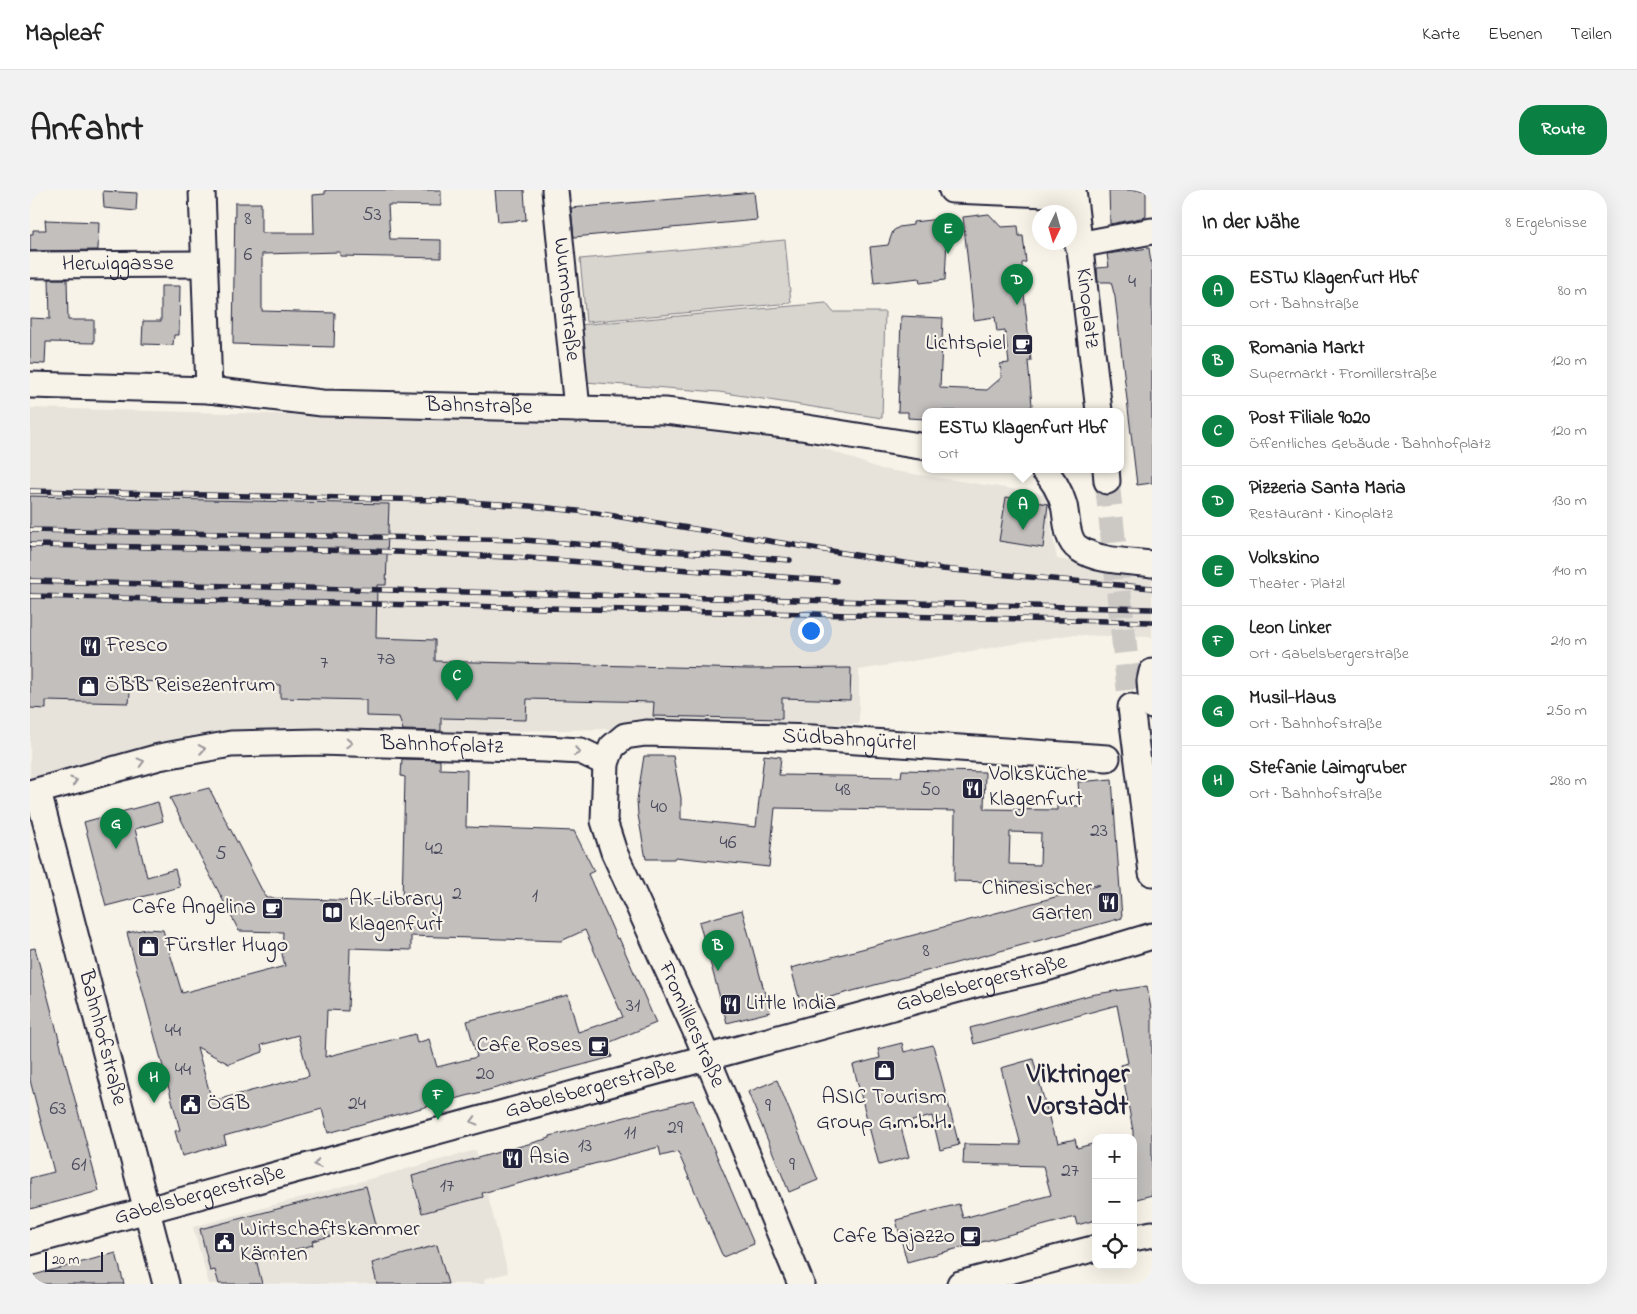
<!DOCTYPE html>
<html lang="de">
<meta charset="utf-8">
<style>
body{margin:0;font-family:"Indie Flower",sans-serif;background:#f2f2f2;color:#222}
.controls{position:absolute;right:15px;bottom:15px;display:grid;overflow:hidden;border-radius:10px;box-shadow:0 5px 20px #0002}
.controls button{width:45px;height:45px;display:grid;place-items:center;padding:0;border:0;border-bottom:1px solid #e0e0e0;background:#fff;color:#222;font:25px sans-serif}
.compass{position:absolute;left:1002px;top:15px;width:45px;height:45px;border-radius:50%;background:#fff;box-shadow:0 5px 20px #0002;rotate:185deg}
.scale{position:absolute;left:15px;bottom:12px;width:58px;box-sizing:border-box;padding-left:5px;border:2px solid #22223b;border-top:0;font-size:14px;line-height:18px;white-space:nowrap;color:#22223b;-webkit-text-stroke:4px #f7f3e8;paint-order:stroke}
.you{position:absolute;left:780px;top:440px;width:18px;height:18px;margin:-12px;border:4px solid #fff;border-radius:50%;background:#1a73e8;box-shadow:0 0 0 8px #1a73e833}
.badge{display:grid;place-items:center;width:32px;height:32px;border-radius:50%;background:#0b8043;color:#fff;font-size:16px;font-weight:700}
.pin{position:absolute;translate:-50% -41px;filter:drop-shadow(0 1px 2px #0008)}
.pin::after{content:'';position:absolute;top:26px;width:18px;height:15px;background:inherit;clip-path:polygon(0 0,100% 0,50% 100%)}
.popup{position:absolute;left:892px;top:218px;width:202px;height:65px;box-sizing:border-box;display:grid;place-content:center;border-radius:10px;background:#fff;filter:drop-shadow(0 1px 4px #0005);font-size:16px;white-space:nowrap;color:#767676}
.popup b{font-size:19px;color:#222}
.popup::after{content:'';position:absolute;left:50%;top:100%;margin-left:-10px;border:10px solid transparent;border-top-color:#fff}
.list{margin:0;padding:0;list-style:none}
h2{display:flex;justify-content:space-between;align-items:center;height:65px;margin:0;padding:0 20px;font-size:21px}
h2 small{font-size:16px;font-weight:400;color:#767676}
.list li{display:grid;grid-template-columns:32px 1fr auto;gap:15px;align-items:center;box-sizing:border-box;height:70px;padding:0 20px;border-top:1px solid #e0e0e0}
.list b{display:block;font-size:19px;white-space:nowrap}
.list p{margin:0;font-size:16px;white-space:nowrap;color:#767676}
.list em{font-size:16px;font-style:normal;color:#767676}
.icon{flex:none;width:28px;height:28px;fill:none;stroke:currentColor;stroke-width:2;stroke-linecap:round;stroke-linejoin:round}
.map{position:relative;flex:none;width:1122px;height:1094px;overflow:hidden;border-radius:20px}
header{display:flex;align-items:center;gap:30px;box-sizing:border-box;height:70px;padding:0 25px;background:#fff;border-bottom:1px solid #e0e0e0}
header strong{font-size:24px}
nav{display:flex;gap:28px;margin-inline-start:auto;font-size:18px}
.intro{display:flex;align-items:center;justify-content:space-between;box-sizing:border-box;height:120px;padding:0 30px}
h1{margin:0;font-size:35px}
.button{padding:12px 22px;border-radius:20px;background:#0b8043;color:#fff;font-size:18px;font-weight:700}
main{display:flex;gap:30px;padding:0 30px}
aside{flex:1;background:#fff;border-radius:20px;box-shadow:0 5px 20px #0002}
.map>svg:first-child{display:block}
.built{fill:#e7e3db}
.green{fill:#d8d5cf;stroke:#7d7c85}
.building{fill:#c2bfbd;stroke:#22223b;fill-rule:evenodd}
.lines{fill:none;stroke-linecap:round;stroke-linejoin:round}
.minor-tunnel{stroke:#ccc9c5;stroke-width:25;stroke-dasharray:25 12;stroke-linecap:butt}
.minor-casing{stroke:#22223b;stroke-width:29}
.minor{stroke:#f7f3e8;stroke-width:25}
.rail-casing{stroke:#22223b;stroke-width:5.5}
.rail{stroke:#f7f3e8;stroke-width:4;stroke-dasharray:11;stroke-linecap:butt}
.oneway{stroke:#97959a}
.labels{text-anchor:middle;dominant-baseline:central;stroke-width:4.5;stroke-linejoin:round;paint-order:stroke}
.number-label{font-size:20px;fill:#4a495c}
.street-label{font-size:22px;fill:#22223b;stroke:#f7f3e8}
.poi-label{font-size:22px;fill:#22223b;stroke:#f7f3e8;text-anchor:start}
.district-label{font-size:28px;font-weight:bold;fill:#22223b;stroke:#f7f3e8}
</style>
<header>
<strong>Mapleaf</strong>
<nav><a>Karte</a><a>Ebenen</a><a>Teilen</a></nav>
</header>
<div class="intro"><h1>Anfahrt</h1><a class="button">Route</a></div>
<main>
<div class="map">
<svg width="1122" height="1094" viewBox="0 0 1122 1094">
<rect width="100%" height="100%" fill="#f7f3e8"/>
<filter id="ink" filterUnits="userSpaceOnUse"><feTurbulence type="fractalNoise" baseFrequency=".02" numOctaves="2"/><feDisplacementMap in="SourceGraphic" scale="10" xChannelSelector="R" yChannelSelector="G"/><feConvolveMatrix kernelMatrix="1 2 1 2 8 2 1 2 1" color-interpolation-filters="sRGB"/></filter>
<g filter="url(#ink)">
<g class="built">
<path d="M0,218L679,235L763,247L851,279L1015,304L1027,369L1122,387V447L1038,445L829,480V534L392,543L225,540L0,596Z"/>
<path d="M446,960L478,1083L454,1089L455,1094H179L163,1037Z"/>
</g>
<g class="green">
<path d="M755,50L761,113L556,132L550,69Z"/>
<path d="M796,113L803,122H855L852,228L689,202L555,192L548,135Z"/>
</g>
<g class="building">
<path d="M295,0H411V16L358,15L360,49L411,50V68L310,66V62L232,64V121L305,123L304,157L203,154L205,13H231V43H284L283,5L295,4Z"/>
<path d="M465,0H494L496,30L468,32Z"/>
<path d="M1079,0H1116V27L1080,34Z"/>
<path d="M73,1L107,3L106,21L74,18Z"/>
<path d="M724,2L727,30L544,47L541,18Z"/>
<path d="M959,24L971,37L988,36L989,46H993L996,72L992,73V84L1001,171H998L1002,215L998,221H896V229L878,228V222H868L871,126L913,128L910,198L957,200L972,187L970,174L979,173L975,141L967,142L965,127L944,130L933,27Z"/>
<path d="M918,28L915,90L890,93L889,88L844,93L840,57L858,55L863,41L869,37L883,35V32Z"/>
<path d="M15,30L69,32L68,60L0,61V44H3V40H16Z"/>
<path d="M1119,58L1122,81V293L1107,295L1085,107L1081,92H1068L1067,78L1079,77L1077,64Z"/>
<path d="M19,89H37L38,130H64V153L16,152L15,174L0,173V128L20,129Z"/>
<path d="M131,96H150L149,145H144L143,155L112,154L113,131H131Z"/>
<path d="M0,306L359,314L356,395H347L346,448L405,450V471L719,479L821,478L820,510L752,508V529L623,526L624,512L497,509L496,530L411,528V541L373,540L369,527L336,526V510L250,508V495L101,491L99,513L16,511V519L0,518Z"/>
<path d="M976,307L1018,314L1013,358L969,351Z"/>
<path d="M734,565L751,567L749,585L871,587L872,580L955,582L954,619L1027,620V615L1050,616L1048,592L1082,589L1092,728L771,815L761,778L1070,695L924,691L925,621L745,618L739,677L645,667L644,669H616L608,625L607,610L614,566H643L651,608V629L726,637ZM980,642L1011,643L1010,675L979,674Z"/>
<path d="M372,569L410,570V579L437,580L436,637L544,641L564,681L558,684L587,749L589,748L626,833L578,853L582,867L298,943L292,919L194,946L196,954L152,966L145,941L150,940L97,743L116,739L133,740L152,803L255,776L252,764L253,742L209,741L140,608L179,598L236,708L372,712L375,587L371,586ZM555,740L593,827L548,842L538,805L437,831L447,867L407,877L399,849L387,853L385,844L295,867L297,820L318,821L320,758L381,760V746L531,751ZM268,845L279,886L182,911L167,857L199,874L233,862L231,855Z"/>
<path d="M128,612L133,631L105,639L117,687L145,679L150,697L76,716L54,632Z"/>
<path d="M712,720L740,822L697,833L669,732Z"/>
<path d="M5,758L69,1001L0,1019V988L24,982L0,890V759Z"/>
<path d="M1117,796L1122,825V1005L1103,1010V941L1091,875L1098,873L1087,815L944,854L940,838L1060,805Z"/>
<path d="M872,853L874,862L903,855L929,955L910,960L902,926L870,934L879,967L849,975L823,875L850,868L848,859Z"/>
<path d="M1003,869L1024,946H1026L1028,953L1045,949L1047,958L1066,953V1030L1047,1035L1045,1027L877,1072L866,1030L929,1014L933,1028L1021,1005L1013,976L933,974L934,954L991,955L971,878Z"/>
<path d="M747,890L788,990L759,1002L718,902Z"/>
<path d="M663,910L724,1054L693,1067L648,962L631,966L629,957L452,1003L453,1007L392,1023L382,986L520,948V946Z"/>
<path d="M336,996L346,1034L282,1051L283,1055L226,1069L232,1094H189L185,1080L180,1081L170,1039Z"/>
<path d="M407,1055L418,1094H347L342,1073Z"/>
<path d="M86,1063L94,1094H0V1086Z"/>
</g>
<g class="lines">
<path class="minor-tunnel" d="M1077,291L1101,517"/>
<defs>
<g id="minor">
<path d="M172,0L179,200"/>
<path id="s1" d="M525,0L547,219"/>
<path d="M922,0L1043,5"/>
<path id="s2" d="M1043,0L1069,221"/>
<path d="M1048,55L1122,41"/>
<path id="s3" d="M0,75L174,74"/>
<path id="s4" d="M0,195L179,200L292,213L635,221L771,237L896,257"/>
<path d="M1013,279C1023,289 1030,302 1034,315C1037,328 1036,350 1048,358C1068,372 1099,371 1122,374"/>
<path d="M1076,279L1077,291"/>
<path d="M1122,482L1120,491L1122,516"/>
<path d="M1101,517L1122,683"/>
<path id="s5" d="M8,602L136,1094"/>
<path id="s6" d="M0,603L129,567L201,554L288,552L515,559L551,561L576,573"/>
<path d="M1103,1048L1122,1044"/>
<path id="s7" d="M0,1052L947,794L1016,778L1122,746"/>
<path id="s8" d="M771,1094L668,846L584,662L574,631L576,573L582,557L595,546L616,543L783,548L1077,568"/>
<path d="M930,1094L1066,1058"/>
</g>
</defs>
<use href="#minor" class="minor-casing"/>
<use href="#minor" class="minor"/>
<defs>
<g id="rail">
<path d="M0,301L404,310L500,316L566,323L912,379L1122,398"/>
<path d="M0,340L493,350L760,370"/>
<path d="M0,355L343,361L498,368L806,391"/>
<path d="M0,391L1122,419"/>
<path d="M0,406L1122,432"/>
</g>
</defs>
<use href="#rail" class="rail-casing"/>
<use href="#rail" class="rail"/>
</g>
<defs><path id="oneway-chevron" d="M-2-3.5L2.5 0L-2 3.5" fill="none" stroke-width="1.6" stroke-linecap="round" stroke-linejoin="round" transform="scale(1.25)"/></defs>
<g class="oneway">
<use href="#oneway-chevron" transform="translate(319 553) rotate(2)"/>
<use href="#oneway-chevron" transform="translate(172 559) rotate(-10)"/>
<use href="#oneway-chevron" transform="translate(547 562) rotate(10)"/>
<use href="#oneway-chevron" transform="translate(111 572) rotate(-15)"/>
<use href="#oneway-chevron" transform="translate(44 591) rotate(-17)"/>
<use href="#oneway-chevron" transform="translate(444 931) rotate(165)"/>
<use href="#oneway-chevron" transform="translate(287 974) rotate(165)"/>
</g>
</g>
<defs>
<symbol id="cafe-square" viewBox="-11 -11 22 22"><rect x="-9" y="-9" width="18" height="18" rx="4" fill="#22223b" stroke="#f7f3e8"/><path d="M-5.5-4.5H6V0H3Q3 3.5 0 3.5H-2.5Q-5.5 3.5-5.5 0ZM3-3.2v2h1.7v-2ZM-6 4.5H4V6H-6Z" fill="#fff"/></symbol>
<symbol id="restaurant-square" viewBox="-11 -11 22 22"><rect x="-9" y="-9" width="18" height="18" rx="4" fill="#22223b" stroke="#f7f3e8"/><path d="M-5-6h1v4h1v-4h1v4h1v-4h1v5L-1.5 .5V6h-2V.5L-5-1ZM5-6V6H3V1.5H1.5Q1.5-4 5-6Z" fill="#fff"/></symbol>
<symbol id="shop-square" viewBox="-11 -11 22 22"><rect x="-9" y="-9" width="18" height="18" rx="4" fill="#22223b" stroke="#f7f3e8"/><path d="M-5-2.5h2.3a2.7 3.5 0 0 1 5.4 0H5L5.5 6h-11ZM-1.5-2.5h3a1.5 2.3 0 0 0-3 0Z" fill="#fff"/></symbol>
<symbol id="library-square" viewBox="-11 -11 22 22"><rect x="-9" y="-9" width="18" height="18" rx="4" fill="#22223b" stroke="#f7f3e8"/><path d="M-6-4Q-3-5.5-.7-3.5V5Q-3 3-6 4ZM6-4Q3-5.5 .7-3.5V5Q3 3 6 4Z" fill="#fff"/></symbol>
<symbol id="civic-square" viewBox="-11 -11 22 22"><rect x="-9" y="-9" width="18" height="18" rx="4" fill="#22223b" stroke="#f7f3e8"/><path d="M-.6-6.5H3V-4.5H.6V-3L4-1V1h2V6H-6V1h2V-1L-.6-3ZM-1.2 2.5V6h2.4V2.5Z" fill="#fff"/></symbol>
</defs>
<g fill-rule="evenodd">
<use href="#cafe-square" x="980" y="142" width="25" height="25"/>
<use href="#restaurant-square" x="48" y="444" width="25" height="25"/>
<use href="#shop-square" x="46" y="484" width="25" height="25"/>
<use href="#restaurant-square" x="930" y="586" width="25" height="25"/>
<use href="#restaurant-square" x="1066" y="700" width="25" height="25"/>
<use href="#cafe-square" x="230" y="706" width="25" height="25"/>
<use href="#library-square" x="290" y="710" width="25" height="25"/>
<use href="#shop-square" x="106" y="744" width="25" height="25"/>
<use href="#restaurant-square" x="688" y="802" width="25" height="25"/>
<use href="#cafe-square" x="556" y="844" width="25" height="25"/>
<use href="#shop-square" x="842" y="868" width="25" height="25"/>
<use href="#civic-square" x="148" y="902" width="25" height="25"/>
<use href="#restaurant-square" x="470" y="956" width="25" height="25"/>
<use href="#cafe-square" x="928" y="1034" width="25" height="25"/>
<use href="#civic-square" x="182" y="1040" width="25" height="25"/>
</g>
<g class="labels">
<g class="number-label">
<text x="342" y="25">53</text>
<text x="218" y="29">8</text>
<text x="218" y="65">6</text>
<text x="1102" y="92">4</text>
<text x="356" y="469">7a</text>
<text x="294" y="473">7</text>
<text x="813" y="600">48</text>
<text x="900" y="600">50</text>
<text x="629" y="617">40</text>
<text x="1069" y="641">23</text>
<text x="698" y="653">46</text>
<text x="404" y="659">42</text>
<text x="191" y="664">5</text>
<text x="427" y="704">2</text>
<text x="505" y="706">1</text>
<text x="896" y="761">8</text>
<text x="603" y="816">31</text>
<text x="143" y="841">44</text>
<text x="153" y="880">44</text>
<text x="455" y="884">20</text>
<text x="327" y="914">24</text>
<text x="738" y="916">9</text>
<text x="28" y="919">63</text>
<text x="645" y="938">29</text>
<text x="600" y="943">11</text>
<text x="555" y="956">13</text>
<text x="49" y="975">61</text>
<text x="762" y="975">9</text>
<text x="1040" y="981">27</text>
<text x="417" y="996">17</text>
</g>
<g class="street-label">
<text stroke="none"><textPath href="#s3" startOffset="88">Herwiggasse</textPath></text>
<text stroke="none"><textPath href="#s1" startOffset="110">Wurmbstraße</textPath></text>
<text stroke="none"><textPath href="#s2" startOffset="119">Kinoplatz</textPath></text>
<text stroke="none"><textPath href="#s4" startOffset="450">Bahnstraße</textPath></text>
<text stroke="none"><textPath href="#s8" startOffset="820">Südbahngürtel</textPath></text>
<text stroke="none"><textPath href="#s6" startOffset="418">Bahnhofplatz</textPath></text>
<text stroke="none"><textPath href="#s7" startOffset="986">Gabelsbergerstraße</textPath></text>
<text transform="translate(661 835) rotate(66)">Fromillerstraße</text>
<text stroke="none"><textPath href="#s5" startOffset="254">Bahnhofstraße</textPath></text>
<text stroke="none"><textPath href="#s7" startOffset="581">Gabelsbergerstraße</textPath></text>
<text stroke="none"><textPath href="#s7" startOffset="176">Gabelsbergerstraße</textPath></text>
</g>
<g class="poi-label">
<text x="976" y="154" text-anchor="end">Lichtspiel</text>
<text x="76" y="456">Fresco</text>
<text x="75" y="496">ÖBB Reisezentrum</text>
<text x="959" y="585">Volksküche<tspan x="959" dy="25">Klagenfurt</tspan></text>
<text x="1062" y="699" text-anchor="end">Chinesischer<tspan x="1062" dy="25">Garten</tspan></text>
<text x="319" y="710">AK-Library<tspan x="319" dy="25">Klagenfurt</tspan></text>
<text x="226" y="718" text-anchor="end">Cafe Angelina</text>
<text x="135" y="756">Fürstler Hugo</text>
<text x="716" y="814">Little India</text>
<text x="552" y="856" text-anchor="end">Cafe Roses</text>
<text x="854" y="908" text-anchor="middle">ASIC Tourism<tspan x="854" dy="25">Group G.m.b.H.</tspan></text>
<text x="177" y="914">ÖGB</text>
<text x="499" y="968">Asia</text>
<text x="210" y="1040">Wirtschaftskammer<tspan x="210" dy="25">Kärnten</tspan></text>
<text x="925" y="1047" text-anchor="end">Cafe Bajazzo</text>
</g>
<g class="district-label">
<text x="1048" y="885">Viktringer<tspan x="1048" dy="32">Vorstadt</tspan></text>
</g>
</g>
</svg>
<div class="controls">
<button>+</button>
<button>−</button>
<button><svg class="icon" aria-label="locate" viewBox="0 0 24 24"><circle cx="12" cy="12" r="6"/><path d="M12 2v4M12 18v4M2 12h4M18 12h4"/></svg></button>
</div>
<svg class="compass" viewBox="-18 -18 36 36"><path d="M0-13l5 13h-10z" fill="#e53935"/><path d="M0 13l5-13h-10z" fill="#767676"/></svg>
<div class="scale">20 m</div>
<div class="you"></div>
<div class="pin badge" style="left:993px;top:340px">A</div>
<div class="popup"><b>ESTW Klagenfurt Hbf</b>Ort</div>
<div class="pin badge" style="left:688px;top:781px">B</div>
<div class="pin badge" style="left:427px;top:511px">C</div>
<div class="pin badge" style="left:987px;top:115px">D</div>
<div class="pin badge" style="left:918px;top:64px">E</div>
<div class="pin badge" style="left:408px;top:930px">F</div>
<div class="pin badge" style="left:86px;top:659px">G</div>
<div class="pin badge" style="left:124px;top:913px">H</div>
</div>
<aside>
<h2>In der Nähe<small>8 Ergebnisse</small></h2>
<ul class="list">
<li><span class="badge">A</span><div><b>ESTW Klagenfurt Hbf</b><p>Ort · Bahnstraße</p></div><em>80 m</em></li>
<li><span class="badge">B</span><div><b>Romania Markt</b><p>Supermarkt · Fromillerstraße</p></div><em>120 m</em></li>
<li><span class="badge">C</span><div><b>Post Filiale 9020</b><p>Öffentliches Gebäude · Bahnhofplatz</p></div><em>120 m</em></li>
<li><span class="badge">D</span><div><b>Pizzeria Santa Maria</b><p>Restaurant · Kinoplatz</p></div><em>130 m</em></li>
<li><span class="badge">E</span><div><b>Volkskino</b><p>Theater · Platzl</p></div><em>140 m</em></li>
<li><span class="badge">F</span><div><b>Leon Linker</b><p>Ort · Gabelsbergerstraße</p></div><em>210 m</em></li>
<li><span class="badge">G</span><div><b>Musil-Haus</b><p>Ort · Bahnhofstraße</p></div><em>250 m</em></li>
<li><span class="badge">H</span><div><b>Stefanie Laimgruber</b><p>Ort · Bahnhofstraße</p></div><em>280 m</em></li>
</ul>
</aside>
</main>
